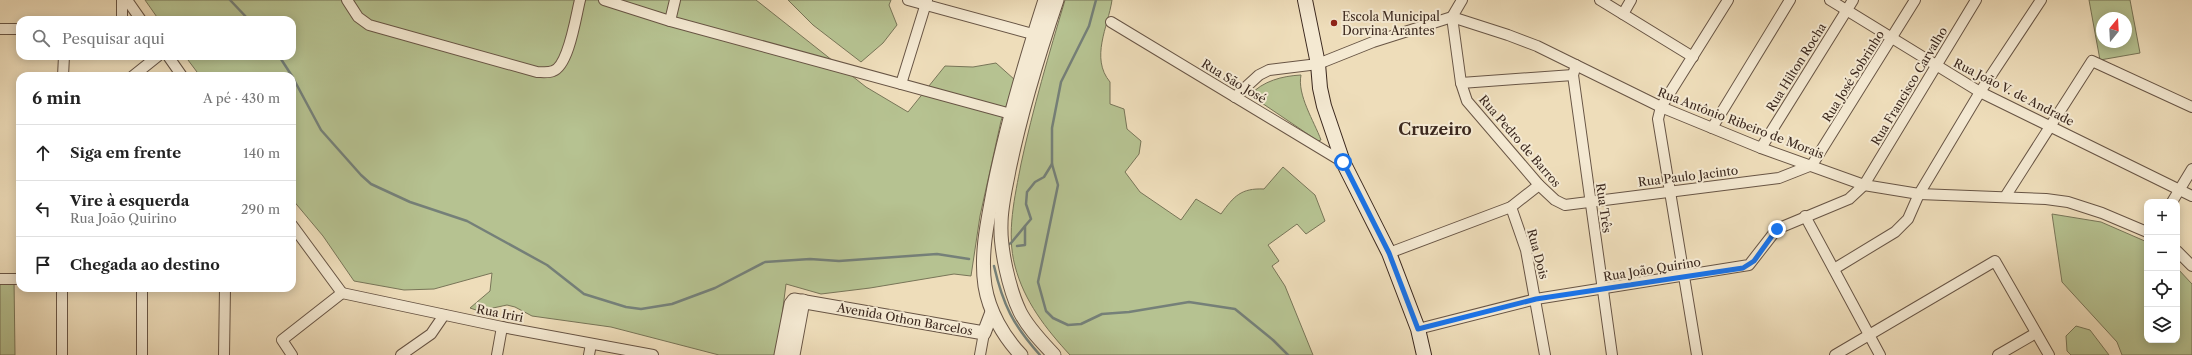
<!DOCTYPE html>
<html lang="pt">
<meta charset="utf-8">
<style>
body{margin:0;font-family:"Libre Caslon Text",serif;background:#f2f2f2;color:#222}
.controls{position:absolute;right:12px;bottom:12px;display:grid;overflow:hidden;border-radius:8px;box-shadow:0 2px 10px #0003}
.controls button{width:36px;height:36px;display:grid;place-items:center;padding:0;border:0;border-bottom:1px solid #e0e0e0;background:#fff;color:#222;font:20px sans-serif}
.compass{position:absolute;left:2096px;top:12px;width:36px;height:36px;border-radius:50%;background:#fff;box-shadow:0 2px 10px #0003;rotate:18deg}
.stop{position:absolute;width:12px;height:12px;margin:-9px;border:3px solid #1a73e8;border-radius:50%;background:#fff}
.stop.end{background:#1a73e8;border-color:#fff;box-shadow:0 1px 4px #0008}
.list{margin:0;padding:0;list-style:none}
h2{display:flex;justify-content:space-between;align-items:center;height:52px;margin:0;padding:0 16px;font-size:17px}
h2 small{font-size:13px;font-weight:400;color:#767676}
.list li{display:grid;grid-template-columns:26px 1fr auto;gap:12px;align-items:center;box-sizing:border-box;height:56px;padding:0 16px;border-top:1px solid #e0e0e0}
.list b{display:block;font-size:15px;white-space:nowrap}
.list p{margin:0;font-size:13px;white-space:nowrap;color:#767676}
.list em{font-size:13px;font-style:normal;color:#767676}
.icon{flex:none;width:22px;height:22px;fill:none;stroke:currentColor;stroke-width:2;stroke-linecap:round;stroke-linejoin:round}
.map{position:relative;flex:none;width:2192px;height:355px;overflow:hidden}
.search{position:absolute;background:#fff;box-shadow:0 2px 10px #0003;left:16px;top:16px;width:280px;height:44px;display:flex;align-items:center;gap:10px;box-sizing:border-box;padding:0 14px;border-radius:12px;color:#767676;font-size:15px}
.panel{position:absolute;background:#fff;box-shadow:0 2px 10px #0003;left:16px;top:72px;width:280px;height:220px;border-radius:12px}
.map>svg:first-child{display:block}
.green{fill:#b6c291;stroke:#787558;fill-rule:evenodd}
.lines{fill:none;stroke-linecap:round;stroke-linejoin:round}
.stream{stroke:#758079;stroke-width:2.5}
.minor-casing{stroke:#685545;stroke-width:12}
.tertiary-casing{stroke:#685545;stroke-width:15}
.secondary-casing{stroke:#3b281e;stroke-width:16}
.minor{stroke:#f4e9d2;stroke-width:10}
.tertiary{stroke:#f4e9d2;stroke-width:13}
.secondary{stroke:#f4e9d2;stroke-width:14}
.route{stroke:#1a73e8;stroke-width:5}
.poi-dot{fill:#8f2418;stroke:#f4e9d2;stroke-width:1.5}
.labels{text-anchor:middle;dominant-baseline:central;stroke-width:4;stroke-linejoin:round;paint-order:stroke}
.poi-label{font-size:12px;fill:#3b281e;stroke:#f4e9d2;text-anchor:start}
.street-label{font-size:12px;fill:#3b281e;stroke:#f4e9d2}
.district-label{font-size:16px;font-weight:bold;fill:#3b281e;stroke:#f4e9d2}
</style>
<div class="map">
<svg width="2192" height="355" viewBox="0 0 2192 355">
<rect width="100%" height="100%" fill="#eeddba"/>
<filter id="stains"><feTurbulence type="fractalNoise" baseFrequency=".005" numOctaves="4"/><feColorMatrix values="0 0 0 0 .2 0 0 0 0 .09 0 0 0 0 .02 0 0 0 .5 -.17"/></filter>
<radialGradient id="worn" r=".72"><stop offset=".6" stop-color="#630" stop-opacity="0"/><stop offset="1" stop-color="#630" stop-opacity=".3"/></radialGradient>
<g class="green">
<path d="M145,0H756L866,87L908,112L945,66L973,67L996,63L1015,80L1001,121L980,216L971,276L954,274L870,288L821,294L786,284L777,355H719L611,327L532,316L515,307L507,305L479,311L470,308L490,291L492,273L434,289L404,290L354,281L323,236L292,199V76H200L185,56H292V20H159Z"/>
<path d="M788,0H891L889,5L897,25L883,43L861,62L813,25Z"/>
<path d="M1065,0H1112C1108,27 1090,58 1110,82V104L1124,109L1127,129L1141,141L1139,154L1125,172L1140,192L1181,220L1196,199L1221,214C1234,196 1241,188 1264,189L1283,167L1315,195L1325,221L1306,234L1297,224L1268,245L1279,261L1272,266L1285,286L1313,355H1070C1046,329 1024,301 1015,266C1006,233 1015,196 1021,164C1033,108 1049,54 1065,0Z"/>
<path d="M2089,0H2130L2140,53L2100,60ZM2102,18H2126V42H2102Z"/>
<path d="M1301,75C1297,95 1314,121 1321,140L1318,141L1250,95C1263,81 1282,76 1301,75Z"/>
<path d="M2052,214L2101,222L2147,242V340H2177V268L2192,284V355H2122L2117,342L2062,282Z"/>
<path d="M0,279H14L15,355H0Z"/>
<path d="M2076,326L2090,330L2109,355H2071L2067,351L2066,336Z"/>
</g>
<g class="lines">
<g class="stream">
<path d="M230,0L249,20"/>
<path d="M1096,0L1089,26L1061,82L1052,128V164L1058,185L1038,282L1046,311L1053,318L1068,325L1081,324L1102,314L1129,312L1189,302L1235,309L1273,340L1288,355"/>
<path d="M279,56L292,76"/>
<path d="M292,76L321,130L361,175L371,184L410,202L467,221L547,265L584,294L626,307L641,309L672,304L715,288L765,262L810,259L839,261L937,254L969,259"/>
<path d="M1006,246L1011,243L1025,226"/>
<path d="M1017,246L1025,245V226L1031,219L1026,204L1027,192L1035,182L1044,177L1052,164"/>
<path d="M994,266C1003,305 1013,325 1040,355"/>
</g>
<defs>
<g id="minor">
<path d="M127,0L141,20"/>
<path d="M347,0L358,17L369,25L537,72C542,72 548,73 553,71C569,66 576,15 580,0"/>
<path d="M604,0L670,21L1011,114"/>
<path d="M908,0L1040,36"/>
<path d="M1462,0L1452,17L1461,83L1467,101L1539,185L1555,200L1565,205L1779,178L1812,165L1915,0"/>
<path d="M1600,0L1693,57"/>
<path d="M1830,0L1980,92L2192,196"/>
<path d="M1623,14L1631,0"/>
<path d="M122,20V0"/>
<path d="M670,21L675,0"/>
<path d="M1111,22L1343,162"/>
<path d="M0,29H20"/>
<path d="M168,56L182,76"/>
<path d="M1576,65L1573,75L1612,355"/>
<path d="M63,76L64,56"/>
<path d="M133,76L158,56"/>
<path d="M1461,83L1573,75"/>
<path d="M901,84L927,0"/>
<path d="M1235,97L1259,75L1269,70L1318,64L1373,42L1452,17L1508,35L1537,46L1661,107L1761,148L1864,185L1919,194L2046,199L2068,202L2102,213L2147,232"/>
<path d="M1712,128L1790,0"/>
<path d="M1761,148L1853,0"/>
<path d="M2005,197L2092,61L2192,107"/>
<path d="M2172,202L2192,169"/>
<path d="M1511,207L1526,250L1545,355"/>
<path d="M1805,216L1880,355"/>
<path d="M292,225L342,293"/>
<path d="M2177,251L2192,266"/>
<path d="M1389,253L1511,207L1539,185"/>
<path d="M1834,269L1895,232L1908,219L1919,194L1980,92L2041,0"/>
<path d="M0,279H20"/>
<path d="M142,288V355"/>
<path d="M342,293L502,327L653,355"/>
<path d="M1418,329L1536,299L1749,265L1777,229L1849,199L1864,185L1976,0"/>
<path d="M62,355V288"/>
<path d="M224,355L225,288"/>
<path d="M292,355L282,340L342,293"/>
<path d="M401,355L431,334L444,315"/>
<path d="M497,355L502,327"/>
<path d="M589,355L591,344"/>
<path d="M980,355L984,333"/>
<path d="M1697,355L1658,119L1661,107L1728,0"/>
<path d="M1835,355L1995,261L2049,355"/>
<path d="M1998,355L2036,333"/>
</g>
<g id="tertiary">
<path d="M781,355L791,304L794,300L984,333L992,312"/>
<path d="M793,355L803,301"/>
<path d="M1021,355C1003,336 989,311 985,286C980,253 988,220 994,187C1007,123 1025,62 1045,0"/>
<path d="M1054,355C1042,342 1028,328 1020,312C1009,289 1000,249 1001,224C1001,206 1006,187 1009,170C1021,112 1038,56 1057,0"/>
</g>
<path id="secondary" d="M1305,0L1318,64L1320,88L1324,106L1343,162L1389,253L1418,329L1424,355"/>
</defs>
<use href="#minor" class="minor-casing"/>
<use href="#tertiary" class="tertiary-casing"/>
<use href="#secondary" class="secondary-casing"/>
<use href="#minor" class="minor"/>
<use href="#tertiary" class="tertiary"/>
<use href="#secondary" class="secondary"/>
</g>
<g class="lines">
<path class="route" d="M1343,162L1389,253L1418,329L1536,299L1743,268L1754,261L1777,229"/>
</g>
<circle class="poi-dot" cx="1334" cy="23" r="4"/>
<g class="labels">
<g class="poi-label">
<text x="1342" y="16">Escola Municipal<tspan x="1342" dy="14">Dorvina Arantes</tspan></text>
</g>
<g class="street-label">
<text transform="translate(1796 67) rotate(-58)">Rua Hilton Rocha</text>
<text transform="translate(1853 76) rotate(-58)">Rua José Sobrinho</text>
<text transform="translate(1234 81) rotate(31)">Rua São José</text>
<text transform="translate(1909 86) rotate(-59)">Rua Francisco Carvalho</text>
<text transform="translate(2014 92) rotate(27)">Rua João V. de Andrade</text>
<text transform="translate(1741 123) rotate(21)">Rua Antônio Ribeiro de Morais</text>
<text transform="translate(1520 141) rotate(49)">Rua Pedro de Barros</text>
<text transform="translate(1688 176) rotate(-7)">Rua Paulo Jacinto</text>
<text transform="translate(1604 208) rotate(82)">Rua Três</text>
<text transform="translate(1538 254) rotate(75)">Rua Dois</text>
<text transform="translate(1652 269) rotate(-9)">Rua João Quirino</text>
<text transform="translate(500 313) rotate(11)">Rua Iriri</text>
<text transform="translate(905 319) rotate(10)">Avenida Othon Barcelos</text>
</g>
<g class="district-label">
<text x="1435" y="129">Cruzeiro</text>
</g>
</g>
<rect width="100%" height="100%" filter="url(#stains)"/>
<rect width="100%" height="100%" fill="url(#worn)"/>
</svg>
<div class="controls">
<button>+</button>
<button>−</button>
<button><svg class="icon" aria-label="locate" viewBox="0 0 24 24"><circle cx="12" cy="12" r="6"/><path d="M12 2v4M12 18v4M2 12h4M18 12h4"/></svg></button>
<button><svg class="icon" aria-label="layers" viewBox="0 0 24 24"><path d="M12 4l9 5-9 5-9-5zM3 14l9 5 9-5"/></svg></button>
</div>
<svg class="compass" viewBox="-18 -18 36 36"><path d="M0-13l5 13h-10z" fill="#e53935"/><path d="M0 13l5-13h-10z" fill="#767676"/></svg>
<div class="stop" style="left:1343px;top:162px"></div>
<div class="stop end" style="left:1777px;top:229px"></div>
<div class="search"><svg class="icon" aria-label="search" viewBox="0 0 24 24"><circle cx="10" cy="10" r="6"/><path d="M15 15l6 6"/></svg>Pesquisar aqui</div>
<section class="panel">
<h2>6 min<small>A pé · 430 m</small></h2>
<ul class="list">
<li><svg class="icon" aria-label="ahead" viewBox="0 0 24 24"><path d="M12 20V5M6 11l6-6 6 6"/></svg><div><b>Siga em frente</b></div><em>140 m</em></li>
<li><svg class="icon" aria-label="left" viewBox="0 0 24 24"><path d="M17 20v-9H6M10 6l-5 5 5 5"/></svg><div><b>Vire à esquerda</b><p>Rua João Quirino</p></div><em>290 m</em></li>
<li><svg class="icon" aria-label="arrive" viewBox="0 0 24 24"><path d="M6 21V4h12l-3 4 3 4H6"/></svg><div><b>Chegada ao destino</b></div></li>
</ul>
</section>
</div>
